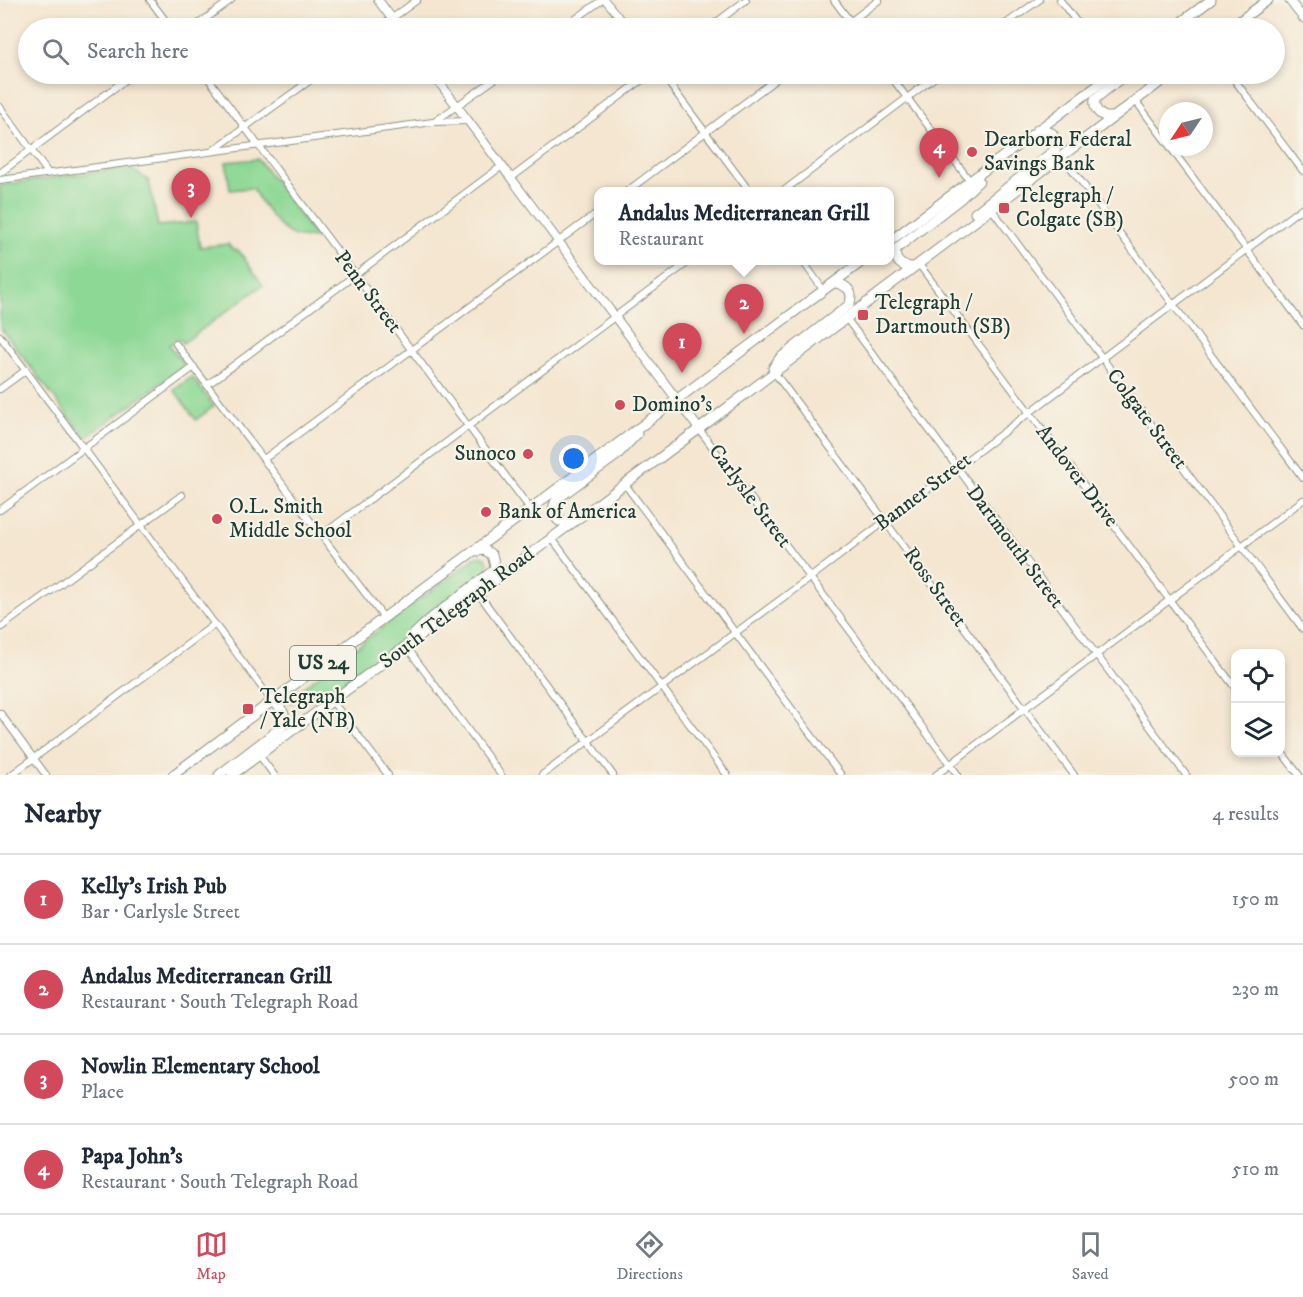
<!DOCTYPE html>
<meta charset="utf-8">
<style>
body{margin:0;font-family:"IM FELL DW Pica",serif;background:#f6f6f7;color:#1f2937}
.controls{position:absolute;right:18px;bottom:18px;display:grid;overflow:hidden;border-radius:12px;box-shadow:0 3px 9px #0003}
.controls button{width:54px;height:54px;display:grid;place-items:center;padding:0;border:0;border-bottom:2px solid #e0e1e3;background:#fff;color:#1f2937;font:30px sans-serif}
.compass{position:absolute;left:1159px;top:102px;width:54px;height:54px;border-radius:50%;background:#fff;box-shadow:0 3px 9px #0003;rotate:235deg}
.you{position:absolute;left:574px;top:459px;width:21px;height:21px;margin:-15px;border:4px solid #fff;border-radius:50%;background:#1a73e8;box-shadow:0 0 0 9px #1a73e833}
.badge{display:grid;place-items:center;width:39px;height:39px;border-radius:50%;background:#d1495b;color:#fff;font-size:20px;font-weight:700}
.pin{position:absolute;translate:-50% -50px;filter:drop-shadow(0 2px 3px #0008)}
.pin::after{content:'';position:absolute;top:32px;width:21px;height:18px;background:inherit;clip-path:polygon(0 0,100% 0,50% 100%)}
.popup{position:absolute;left:594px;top:187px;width:300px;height:78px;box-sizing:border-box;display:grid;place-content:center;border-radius:12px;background:#fff;filter:drop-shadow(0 2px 4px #0005);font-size:20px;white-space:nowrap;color:#747a83}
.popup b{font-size:22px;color:#1f2937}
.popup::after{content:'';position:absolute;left:50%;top:100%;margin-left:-12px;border:12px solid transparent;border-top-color:#fff}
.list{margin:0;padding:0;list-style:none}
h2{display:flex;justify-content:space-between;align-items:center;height:78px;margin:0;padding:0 24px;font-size:26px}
h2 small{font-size:20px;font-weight:400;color:#747a83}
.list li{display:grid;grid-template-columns:39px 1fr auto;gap:18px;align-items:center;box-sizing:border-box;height:90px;padding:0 24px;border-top:2px solid #e0e1e3}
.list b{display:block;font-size:22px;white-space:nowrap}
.list p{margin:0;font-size:20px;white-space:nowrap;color:#747a83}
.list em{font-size:20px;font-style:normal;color:#747a83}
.icon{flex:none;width:33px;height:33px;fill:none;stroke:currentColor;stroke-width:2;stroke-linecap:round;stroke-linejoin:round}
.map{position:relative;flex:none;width:1303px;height:775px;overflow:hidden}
.search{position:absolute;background:#fff;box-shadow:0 3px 9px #0003;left:18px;right:18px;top:18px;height:66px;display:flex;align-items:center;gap:15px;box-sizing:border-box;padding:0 21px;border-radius:33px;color:#747a83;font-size:22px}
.sheet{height:438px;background:#fff}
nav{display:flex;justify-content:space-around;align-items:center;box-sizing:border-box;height:84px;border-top:2px solid #e0e1e3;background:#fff;font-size:16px;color:#747a83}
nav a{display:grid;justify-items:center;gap:3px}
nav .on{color:#d1495b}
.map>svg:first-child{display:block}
.green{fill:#8dd895;stroke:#568a64;stroke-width:1.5}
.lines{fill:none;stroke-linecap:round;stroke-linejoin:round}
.street-casing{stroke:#8a9282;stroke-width:8}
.secondary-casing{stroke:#8a9282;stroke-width:10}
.primary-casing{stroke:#8a9282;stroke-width:11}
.street{stroke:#fff;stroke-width:6}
.secondary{stroke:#fff;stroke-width:8}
.primary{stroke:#fff;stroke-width:9}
.poi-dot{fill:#d1495b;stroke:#f7f3e8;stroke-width:2}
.labels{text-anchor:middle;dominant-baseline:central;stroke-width:4.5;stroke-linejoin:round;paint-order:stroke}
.shield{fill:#f7f3e8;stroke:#60746a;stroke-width:1.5}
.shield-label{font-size:20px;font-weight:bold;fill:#1f3d34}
.poi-label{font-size:21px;fill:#1f3d34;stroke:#f7f3e8;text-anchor:start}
.street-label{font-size:21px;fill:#1f3d34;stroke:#f7f3e8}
</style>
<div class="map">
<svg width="1303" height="775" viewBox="0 0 1303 775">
<rect width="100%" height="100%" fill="#f7f3e8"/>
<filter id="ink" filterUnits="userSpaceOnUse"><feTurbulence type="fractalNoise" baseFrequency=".0167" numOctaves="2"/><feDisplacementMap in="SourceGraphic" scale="12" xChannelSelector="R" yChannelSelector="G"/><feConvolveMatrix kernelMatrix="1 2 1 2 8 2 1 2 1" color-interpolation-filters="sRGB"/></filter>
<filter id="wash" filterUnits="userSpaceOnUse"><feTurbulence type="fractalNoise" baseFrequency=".008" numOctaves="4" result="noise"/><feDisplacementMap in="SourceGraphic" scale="24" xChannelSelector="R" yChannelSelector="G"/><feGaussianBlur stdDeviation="1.35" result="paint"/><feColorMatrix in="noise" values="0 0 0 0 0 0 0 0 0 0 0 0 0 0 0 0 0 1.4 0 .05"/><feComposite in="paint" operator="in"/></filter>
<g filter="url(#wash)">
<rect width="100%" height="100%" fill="#f4e6d0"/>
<g class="green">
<path d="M258,159L316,237C290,241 280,228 266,209C261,202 256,196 253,188L230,190L226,162Z"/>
<path d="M117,169L133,170L149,181L158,226L196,222L200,247L228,244L232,249L239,251L263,285L183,343L179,338L169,345L185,366L85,438L0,327V185Z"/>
<path d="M192,377L214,406L196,420L174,390Z"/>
<path d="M482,556L486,557L489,563L488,569L384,654L322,699L290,702L286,700L476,557Z"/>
</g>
</g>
<g filter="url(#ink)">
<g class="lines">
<defs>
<g id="street">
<path d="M150,0L171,28"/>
<path d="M605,0L628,28"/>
<path d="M834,0L855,28"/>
<path d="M1060,0L1081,28"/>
<path d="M193,28L231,0"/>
<path d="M379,28L417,0"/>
<path d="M563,28L602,0"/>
<path d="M709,28L746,0"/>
<path d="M842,28L879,0"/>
<path d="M1000,28L1039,0"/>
<path d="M205,74L531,510"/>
<path d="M662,74L750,192"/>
<path d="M889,74L970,181"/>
<path d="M1230,74L1303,171"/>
<path d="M1135,100L1168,144"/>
<path d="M0,107L48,173"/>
<path d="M434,122L502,74"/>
<path d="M1170,147L1303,325"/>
<path d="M215,149L319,74"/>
<path d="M1062,156L1303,478"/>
<path d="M0,173L133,74"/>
<path d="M511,178L650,74"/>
<path d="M0,180L433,122L469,121"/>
<path d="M626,192L783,74"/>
<path d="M782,192L939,74"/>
<path d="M991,208L1303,629"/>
<path d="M802,260L824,291"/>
<path d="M918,263L1236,689"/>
<path d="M846,318L1186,775"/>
<path d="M0,336L272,701"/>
<path d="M176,344L384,618"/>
<path d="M774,372L1074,775"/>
<path d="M207,385L502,166"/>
<path d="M0,389L26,370"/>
<path d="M699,429L958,775"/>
<path d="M264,459L598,212"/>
<path d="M624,483L841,775"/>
<path d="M0,510L194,367"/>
<path d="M322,535L691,260"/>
<path d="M551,537L727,775"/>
<path d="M478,593L613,775"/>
<path d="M0,628L182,495"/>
<path d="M406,646L501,775"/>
<path d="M332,701L388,775"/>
<path d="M0,713L46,775"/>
<path d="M1280,750L1299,775"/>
<path d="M259,755L274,775"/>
<path d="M11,775L215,624"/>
<path d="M542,775L811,577L1303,207"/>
<path d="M936,775L1303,500"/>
</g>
<g id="secondary">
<path d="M378,0L399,28"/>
<path d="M1289,0L1303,18"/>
<path d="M433,74L699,429"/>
</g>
<g id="primary">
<path d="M1173,28L1211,0"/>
<path d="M1230,28L1268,0"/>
<path d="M1112,117C1101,118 1093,110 1095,99L1126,74"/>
<path d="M975,213L1056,149V141L1052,133L1038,129"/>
<path d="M890,241L1113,74"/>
<path d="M913,267C902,267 896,263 895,252L897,248L960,199L979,181"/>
<path d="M773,368L780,358L849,305C855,292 847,285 835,283"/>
<path d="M572,522L559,521C551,514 552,507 557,499L617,455L637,434"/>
<path d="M411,637L430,619L494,570L495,566L492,555L485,550L477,551"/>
<path d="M173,775L864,260"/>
<path d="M219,775L283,726C288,715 281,707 272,701"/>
<path d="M232,775L699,429L1171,74"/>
</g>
</defs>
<use href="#street" class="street-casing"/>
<use href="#secondary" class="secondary-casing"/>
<use href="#primary" class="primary-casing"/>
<use href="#street" class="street"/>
<use href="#secondary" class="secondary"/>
<use href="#primary" class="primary"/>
</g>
</g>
<g class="poi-dot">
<circle cx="972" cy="152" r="6"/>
<rect x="998" y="202" width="12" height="12" rx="3"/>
<rect x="857" y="309" width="12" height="12" rx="3"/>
<circle cx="620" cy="405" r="6"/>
<circle cx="528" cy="454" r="6"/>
<circle cx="486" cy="512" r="6"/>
<circle cx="217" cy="519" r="6"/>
<rect x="242" y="703" width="12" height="12" rx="3"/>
</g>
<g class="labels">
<rect class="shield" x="290" y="646" width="66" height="34" rx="4.5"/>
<g class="shield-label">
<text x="323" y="663">US 24</text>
</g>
<g class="poi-label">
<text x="984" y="140">Dearborn Federal<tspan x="984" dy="24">Savings Bank</tspan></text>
<text x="1016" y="196">Telegraph /<tspan x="1016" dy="24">Colgate (SB)</tspan></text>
<text x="875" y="303">Telegraph /<tspan x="875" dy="24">Dartmouth (SB)</tspan></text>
<text x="632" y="405">Domino's</text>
<text x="516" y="454" text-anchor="end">Sunoco</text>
<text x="229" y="507">O.L. Smith<tspan x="229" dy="24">Middle School</tspan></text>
<text x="498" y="512">Bank of America</text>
<text x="260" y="697">Telegraph<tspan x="260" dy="24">/ Yale (NB)</tspan></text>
</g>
<g class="street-label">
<text transform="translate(368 292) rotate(53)">Penn Street</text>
<text transform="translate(1147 419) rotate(53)">Colgate Street</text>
<text transform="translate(1077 476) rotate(53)">Andover Drive</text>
<text transform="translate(923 492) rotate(-37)">Banner Street</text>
<text transform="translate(750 496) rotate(53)">Carlysle Street</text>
<text transform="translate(1015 547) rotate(53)">Dartmouth Street</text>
<text transform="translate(935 587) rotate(54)">Ross Street</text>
<text transform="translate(457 608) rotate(-37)">South Telegraph Road</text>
</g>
</g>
</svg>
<div class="controls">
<button><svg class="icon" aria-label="locate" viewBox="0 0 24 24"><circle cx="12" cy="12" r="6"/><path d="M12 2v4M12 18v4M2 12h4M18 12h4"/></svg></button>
<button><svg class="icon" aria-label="layers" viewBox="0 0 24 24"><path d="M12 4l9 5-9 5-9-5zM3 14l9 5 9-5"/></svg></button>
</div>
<svg class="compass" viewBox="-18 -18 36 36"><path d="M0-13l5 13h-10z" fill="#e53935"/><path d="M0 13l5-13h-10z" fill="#747a83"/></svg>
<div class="you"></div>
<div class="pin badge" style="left:682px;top:373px">1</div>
<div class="pin badge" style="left:744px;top:334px">2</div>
<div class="popup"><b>Andalus Mediterranean Grill</b>Restaurant</div>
<div class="pin badge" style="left:191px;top:218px">3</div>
<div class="pin badge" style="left:939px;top:178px">4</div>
<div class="search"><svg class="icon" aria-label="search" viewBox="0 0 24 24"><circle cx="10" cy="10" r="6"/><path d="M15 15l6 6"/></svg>Search here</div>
</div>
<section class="sheet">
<h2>Nearby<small>4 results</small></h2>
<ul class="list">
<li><span class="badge">1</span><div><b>Kelly's Irish Pub</b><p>Bar · Carlysle Street</p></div><em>150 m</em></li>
<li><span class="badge">2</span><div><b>Andalus Mediterranean Grill</b><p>Restaurant · South Telegraph Road</p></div><em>230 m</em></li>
<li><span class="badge">3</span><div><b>Nowlin Elementary School</b><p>Place</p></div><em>500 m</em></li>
<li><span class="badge">4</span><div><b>Papa John's</b><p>Restaurant · South Telegraph Road</p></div><em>510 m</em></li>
</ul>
</section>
<nav>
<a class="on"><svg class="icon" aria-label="map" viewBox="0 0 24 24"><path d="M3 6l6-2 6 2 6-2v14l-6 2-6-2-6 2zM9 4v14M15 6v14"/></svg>Map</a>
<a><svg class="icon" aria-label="directions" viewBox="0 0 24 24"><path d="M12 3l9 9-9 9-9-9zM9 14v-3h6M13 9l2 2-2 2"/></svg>Directions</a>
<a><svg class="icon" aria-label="saved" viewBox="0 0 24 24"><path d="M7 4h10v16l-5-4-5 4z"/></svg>Saved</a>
</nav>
